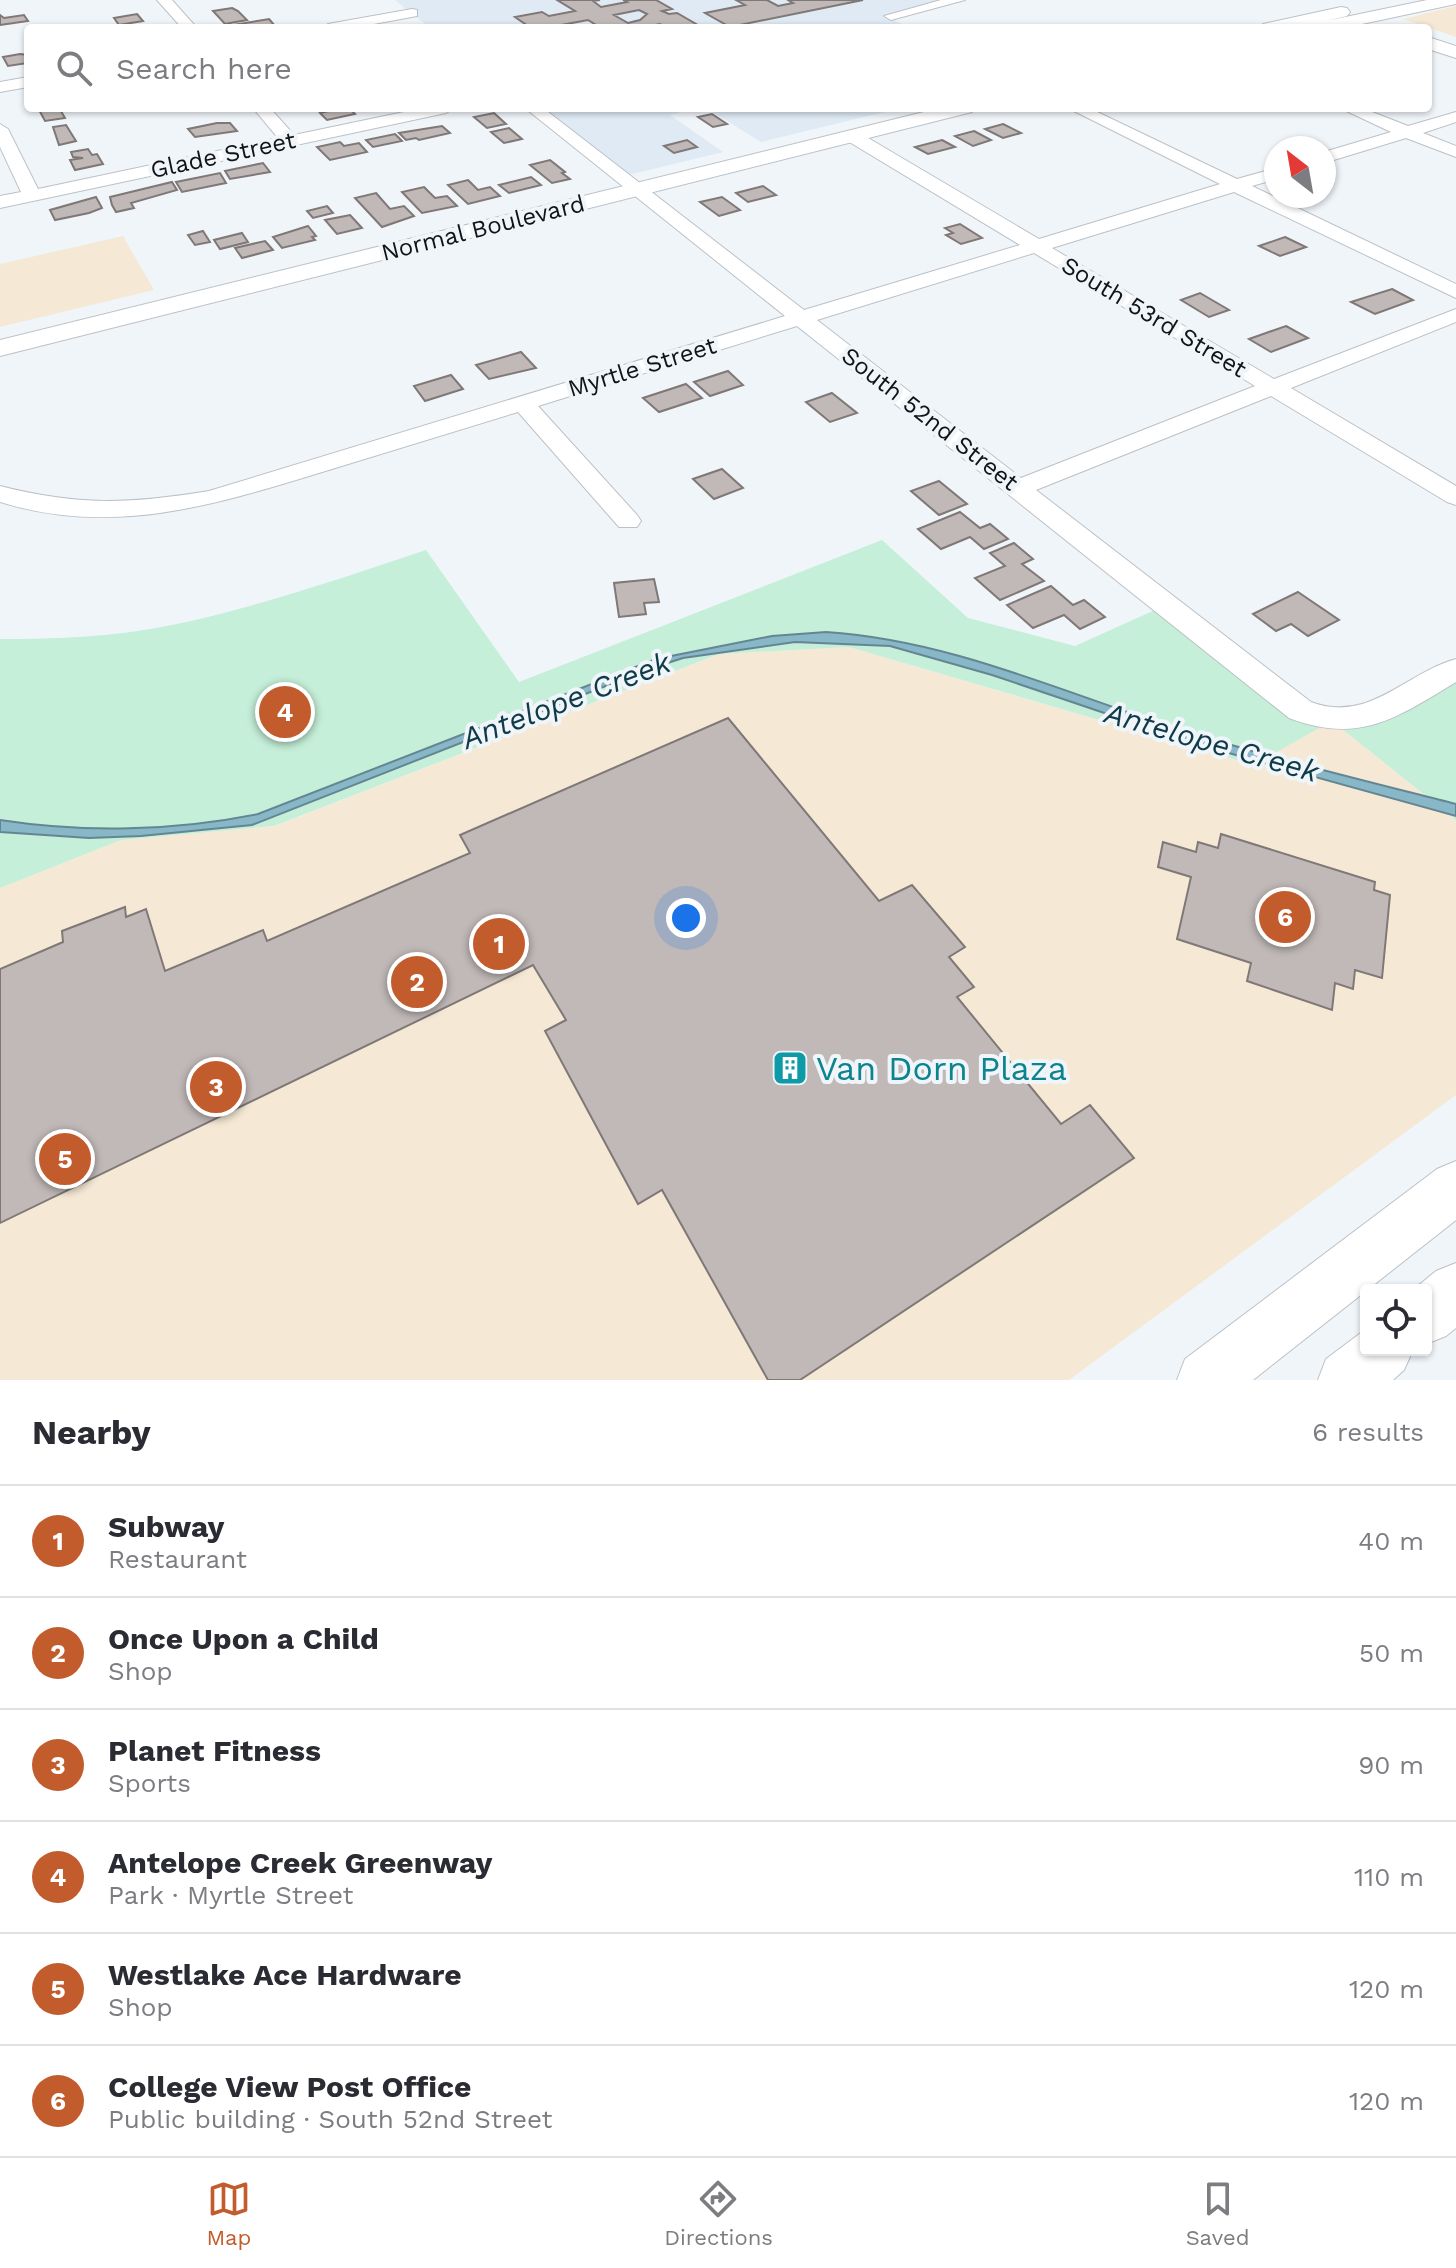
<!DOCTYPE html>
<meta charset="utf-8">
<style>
body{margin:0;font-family:"Work Sans",sans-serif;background:#f7f7f7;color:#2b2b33}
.controls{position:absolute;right:24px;bottom:24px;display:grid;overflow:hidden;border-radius:8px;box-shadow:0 2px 6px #0004}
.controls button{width:72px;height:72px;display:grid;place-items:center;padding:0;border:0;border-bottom:2px solid #e1e1e2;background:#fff;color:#2b2b33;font:40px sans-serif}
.compass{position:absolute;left:1264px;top:136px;width:72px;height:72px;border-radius:50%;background:#fff;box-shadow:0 2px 6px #0004;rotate:329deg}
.you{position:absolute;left:686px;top:918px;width:28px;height:28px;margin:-20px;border:6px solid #fff;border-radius:50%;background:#1a73e8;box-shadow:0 0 0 12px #1a73e833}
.badge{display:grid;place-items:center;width:52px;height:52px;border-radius:50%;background:#c25c2c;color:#fff;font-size:26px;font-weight:700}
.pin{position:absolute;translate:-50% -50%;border:4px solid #fff;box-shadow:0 2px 8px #0006}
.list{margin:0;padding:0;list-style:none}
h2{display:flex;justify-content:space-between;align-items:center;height:104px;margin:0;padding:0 32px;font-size:34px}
h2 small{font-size:26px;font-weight:400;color:#7c7c81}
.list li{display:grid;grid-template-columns:52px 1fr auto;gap:24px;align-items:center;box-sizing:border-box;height:112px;padding:0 32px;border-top:2px solid #e1e1e2}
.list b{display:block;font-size:30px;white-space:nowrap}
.list p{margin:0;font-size:26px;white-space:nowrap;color:#7c7c81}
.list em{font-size:26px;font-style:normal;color:#7c7c81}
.icon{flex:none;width:44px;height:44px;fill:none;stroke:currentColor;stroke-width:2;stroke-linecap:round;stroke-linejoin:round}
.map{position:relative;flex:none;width:1456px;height:1380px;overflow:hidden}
.search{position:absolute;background:#fff;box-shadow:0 2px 6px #0004;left:24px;right:24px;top:24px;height:88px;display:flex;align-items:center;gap:20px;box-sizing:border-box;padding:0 28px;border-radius:8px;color:#7c7c81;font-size:30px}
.sheet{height:776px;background:#fff}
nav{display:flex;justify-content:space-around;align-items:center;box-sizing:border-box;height:112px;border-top:2px solid #e1e1e2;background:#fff;font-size:22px;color:#7c7c81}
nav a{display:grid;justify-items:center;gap:4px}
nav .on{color:#c25c2c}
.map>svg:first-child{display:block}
.commercial{fill:#f5e9d5}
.built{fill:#dfeaf4}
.green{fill:#c5efd8}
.water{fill:#88b7c8;stroke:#648692;stroke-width:2}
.building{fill:#c0b9b7;stroke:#7f7877;stroke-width:2;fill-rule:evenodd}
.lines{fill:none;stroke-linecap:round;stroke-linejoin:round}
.minor-casing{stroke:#bcc1c6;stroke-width:2}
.major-casing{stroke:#bcc1c6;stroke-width:2}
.minor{fill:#fff;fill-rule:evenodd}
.major{fill:#fff;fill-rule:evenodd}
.labels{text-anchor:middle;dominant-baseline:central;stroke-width:8;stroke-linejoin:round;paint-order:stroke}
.far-street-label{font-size:24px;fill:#111315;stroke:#f0f5fa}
.water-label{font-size:30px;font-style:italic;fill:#0f3b48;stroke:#f0f5fa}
.near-culture-label{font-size:34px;fill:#0d838f;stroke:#f0f5fa;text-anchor:start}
</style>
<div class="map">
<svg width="1456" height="1380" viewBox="0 0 1456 1380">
<rect width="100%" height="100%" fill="#f0f5fa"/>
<g class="commercial">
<path d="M1456,6V37L1403,19Z"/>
<path d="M123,236L154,290L0,327V264Z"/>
<path d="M849,647L1252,765L1332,721L1456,820V1095L1069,1380H0V888L121,840L275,826L719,654Z"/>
</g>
<g class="built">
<path d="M395,0H958L892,19L910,28H430Z"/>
<path d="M533,108H699L670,115L723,152L620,177Z"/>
<path d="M706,108H901L761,142Z"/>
</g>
<path class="green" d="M882,540L968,618L1075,646L1166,605L1332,721L1456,669V820L1332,721L1253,765L849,647L719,654L274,826L121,840L0,888V639C57,639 115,637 172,625C258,607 342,578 426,550L519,682Z"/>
<path class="water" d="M826,632C949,640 1059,691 1175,728C1267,757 1362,780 1456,804V816L1196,744L992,675L890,646L795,642L683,658L649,669L252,825L141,836L89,838L0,832V820C84,833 174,831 258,814L656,659L772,636Z"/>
<g class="building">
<path d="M557,0H600L593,1L601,7L627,2L623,0H656L672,9L662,11L669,14L677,13L703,28H667L660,24L650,26L653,28H601L588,20L561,25L566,28H531L515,17L542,12L549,16L575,11ZM639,10L647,14L640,20L628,23L614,15Z"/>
<path d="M736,0H767L778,6L793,3L788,0H863L730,27L705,13L745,5Z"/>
<path d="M232,8L238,11L247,20L225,24L213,11Z"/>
<path d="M137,14L143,21L119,25L114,18Z"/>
<path d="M0,15L4,18L24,15L28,21L0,25Z"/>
<path d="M269,19L275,26H227Z"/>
<path d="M20,54L28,55V63L8,66L3,57Z"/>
<path d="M38,108H59L65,118L45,121Z"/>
<path d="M341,108H349L355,114L327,120L320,113Z"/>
<path d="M494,113L506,124L487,128L474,117Z"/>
<path d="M712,114L727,124L713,127L698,117Z"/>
<path d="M217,123H230L237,131L195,137L188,129Z"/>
<path d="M1003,124L1021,133L1003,138L985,129Z"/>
<path d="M66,125L76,141L59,145L53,127Z"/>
<path d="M442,126L450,133L419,140L416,138L406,140L399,133Z"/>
<path d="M509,128L522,139L504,143L491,132Z"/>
<path d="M974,131L991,140L973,146L955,136Z"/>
<path d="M395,134L402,141L373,147L366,140Z"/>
<path d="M687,140L697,147L674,153L664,146Z"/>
<path d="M942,140L955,147L928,154L915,147Z"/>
<path d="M340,142L344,146L359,143L367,152L330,160L317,147Z"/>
<path d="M88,149L92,155L97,154L103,164L75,170L70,160L83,158L73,157L71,152Z"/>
<path d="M550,160L565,172L562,173L570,179L552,183L530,165Z"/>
<path d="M263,163L270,172L230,179L225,171Z"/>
<path d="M220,173L226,183L182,192L176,182Z"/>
<path d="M531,177L541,185L509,193L499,185Z"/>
<path d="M468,180L478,190L490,187L500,196L468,204L448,185Z"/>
<path d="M172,182L177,190L131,203L134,208L116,212L112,205L110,197Z"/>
<path d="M763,186L776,195L748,202L736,193Z"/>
<path d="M424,187L435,198L447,196L457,206L422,213L402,192Z"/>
<path d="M376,193L390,209L404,206L414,216L382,227L355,198Z"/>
<path d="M96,197L102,208L89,213L55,220L50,210Z"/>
<path d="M722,197L740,210L719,216L700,202Z"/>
<path d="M327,206L333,213L313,218L307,211Z"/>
<path d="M350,215L362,228L337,234L325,220Z"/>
<path d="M960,224L982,238L961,244L946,235L953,233L945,228Z"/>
<path d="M308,226L316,236L312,237L315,240L282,248L273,237Z"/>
<path d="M203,231L210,242L195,245L188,235Z"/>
<path d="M242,233L248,242L220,249L214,240Z"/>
<path d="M1285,237L1306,247L1280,256L1259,246Z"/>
<path d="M265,241L273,250L242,258L235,248Z"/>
<path d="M1392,289L1413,300L1375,314L1351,302Z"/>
<path d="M1200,293L1229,310L1209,317L1181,300Z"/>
<path d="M1286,326L1308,338L1271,352L1249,339Z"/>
<path d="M521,352L536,368L489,379L476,365Z"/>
<path d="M728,371L743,385L710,396L694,382Z"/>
<path d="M451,375L463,389L425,401L414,386Z"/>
<path d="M686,384L702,398L659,412L643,398Z"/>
<path d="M832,393L857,413L830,422L806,402Z"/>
<path d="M722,469L743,488L714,499L693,479Z"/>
<path d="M939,481L967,504L939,515L911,491Z"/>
<path d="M960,512L980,528L990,524L1008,539L984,549L970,537L941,549L918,529Z"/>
<path d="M1014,543L1033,559L1022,564L1044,581L1000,600L975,578L1005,566L990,553Z"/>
<path d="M654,579L659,602L644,603L646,614L619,617L614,583Z"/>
<path d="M1051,586L1073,605L1084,600L1105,617L1080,629L1064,615L1033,628L1007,605Z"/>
<path d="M1298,592L1339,620L1308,636L1291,624L1276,631L1253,614Z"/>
<path d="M728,718L879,901L912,885L965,947L949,957L974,987L957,997L1061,1124L1090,1105L1134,1158L800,1380H768L662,1190L638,1204L545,1031L566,1020L533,965L0,1223V969L63,942L62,931L125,907L126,917L146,909L165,971L263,930L267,941L470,853L460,835Z"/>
<path d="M1221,834L1375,882L1374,890L1390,895L1382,978L1355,970L1353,989L1335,983L1332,1010L1247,981L1251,963L1177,939L1191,877L1158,867L1163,842L1196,852L1198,842L1218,848Z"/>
</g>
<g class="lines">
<defs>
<g id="minor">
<path d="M157,0H172L197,28H182Z"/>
<path d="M941,0H965L891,20L884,16Z"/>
<path d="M412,9L417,10V16L352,28H321L328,24Z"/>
<path d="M28,77V87L0,92V82Z"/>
<path d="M253,108H270L294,135L423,108H454L446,113L0,208V196L21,192L0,147V124L8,129L38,189L278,138Z"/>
<path d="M525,108H543L804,310L1020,245L846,140L844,136L846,132H858L1039,239L1220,184L1068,108H1089L1237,179L1276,168V179L1252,186L1456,284V298L1234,192L1052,248L1274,379L1456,309V322L1291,388L1456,486V505L1447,502L1271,396L1036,490L1311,702C1369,724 1405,673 1456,659V682C1396,718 1360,745 1289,718L797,326L538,406L637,515L641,521L637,527H619L518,412C456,431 394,450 332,469C221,503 116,538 0,502V486C79,506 129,504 209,491L785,316ZM1034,253L1255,386L1021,478L817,320Z"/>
<path d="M1340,108H1362L1408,126L1456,112V122L1423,133L1456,146V157L1406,138L1324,163V152L1391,132Z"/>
</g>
<g id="major">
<path d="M1427,0H1456V4L1343,28H1308L1311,24L1293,28H1260L1263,24L1341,7L1347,8L1350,12L1347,16L1326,21Z"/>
<path d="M1428,37L1456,46V58L1428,49Z"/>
<path d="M940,108H975L972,112L0,356V340Z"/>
<path d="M1456,1161V1220L1253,1380H1177L1185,1359L1437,1169Z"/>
<path d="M1456,1263V1328L1446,1336L1426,1344V1290H1413L1436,1271Z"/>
<path d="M1366,1329V1350H1413L1404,1370L1393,1380H1318L1326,1359Z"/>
</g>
</defs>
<use href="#minor" class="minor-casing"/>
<use href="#major" class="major-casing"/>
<use href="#minor" class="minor"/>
<use href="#major" class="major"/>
</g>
<defs>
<symbol id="building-square" viewBox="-11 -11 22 22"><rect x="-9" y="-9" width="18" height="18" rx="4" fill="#0f9aa8" stroke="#f0f5fa"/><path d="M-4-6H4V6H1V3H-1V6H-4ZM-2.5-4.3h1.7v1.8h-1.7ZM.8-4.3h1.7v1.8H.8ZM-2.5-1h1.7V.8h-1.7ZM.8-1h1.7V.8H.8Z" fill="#fff"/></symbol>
</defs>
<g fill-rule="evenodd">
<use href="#building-square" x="770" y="1048" width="40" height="40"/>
</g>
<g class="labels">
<g class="far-street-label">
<text transform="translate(223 155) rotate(-12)">Glade Street</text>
<text transform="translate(483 228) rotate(-14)">Normal Boulevard</text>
<text transform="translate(1154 317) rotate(31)">South 53rd Street</text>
<text transform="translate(642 367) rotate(-17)">Myrtle Street</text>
<text transform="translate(930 419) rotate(38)">South 52nd Street</text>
</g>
<g class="water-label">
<text transform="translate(566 700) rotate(-21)">Antelope Creek</text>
<text transform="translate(1212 742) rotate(16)">Antelope Creek</text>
</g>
<g class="near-culture-label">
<text x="816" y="1068">Van Dorn Plaza</text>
</g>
</g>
</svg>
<div class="controls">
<button><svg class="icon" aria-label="locate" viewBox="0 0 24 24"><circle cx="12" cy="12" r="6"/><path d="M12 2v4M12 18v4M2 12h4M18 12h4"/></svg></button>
</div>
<svg class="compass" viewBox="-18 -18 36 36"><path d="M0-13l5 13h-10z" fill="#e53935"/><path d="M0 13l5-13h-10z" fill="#7c7c81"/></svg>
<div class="you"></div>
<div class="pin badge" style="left:499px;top:944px">1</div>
<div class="pin badge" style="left:417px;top:982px">2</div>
<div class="pin badge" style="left:216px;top:1087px">3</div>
<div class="pin badge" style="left:285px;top:712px">4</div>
<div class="pin badge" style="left:65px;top:1159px">5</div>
<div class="pin badge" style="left:1285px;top:917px">6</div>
<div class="search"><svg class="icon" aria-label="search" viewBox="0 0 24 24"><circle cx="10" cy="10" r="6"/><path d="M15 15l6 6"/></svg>Search here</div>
</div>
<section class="sheet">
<h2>Nearby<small>6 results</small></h2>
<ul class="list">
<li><span class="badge">1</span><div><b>Subway</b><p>Restaurant</p></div><em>40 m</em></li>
<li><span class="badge">2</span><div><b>Once Upon a Child</b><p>Shop</p></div><em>50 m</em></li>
<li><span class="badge">3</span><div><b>Planet Fitness</b><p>Sports</p></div><em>90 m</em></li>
<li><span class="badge">4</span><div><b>Antelope Creek Greenway</b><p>Park · Myrtle Street</p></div><em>110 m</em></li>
<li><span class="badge">5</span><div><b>Westlake Ace Hardware</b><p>Shop</p></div><em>120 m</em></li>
<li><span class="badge">6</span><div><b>College View Post Office</b><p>Public building · South 52nd Street</p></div><em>120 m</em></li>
</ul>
</section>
<nav>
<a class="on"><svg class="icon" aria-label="map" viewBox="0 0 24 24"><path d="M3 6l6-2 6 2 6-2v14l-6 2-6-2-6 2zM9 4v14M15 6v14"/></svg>Map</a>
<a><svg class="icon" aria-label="directions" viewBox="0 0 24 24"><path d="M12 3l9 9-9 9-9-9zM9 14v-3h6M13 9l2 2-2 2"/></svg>Directions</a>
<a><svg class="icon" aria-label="saved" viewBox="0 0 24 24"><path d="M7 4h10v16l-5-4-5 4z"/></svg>Saved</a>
</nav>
